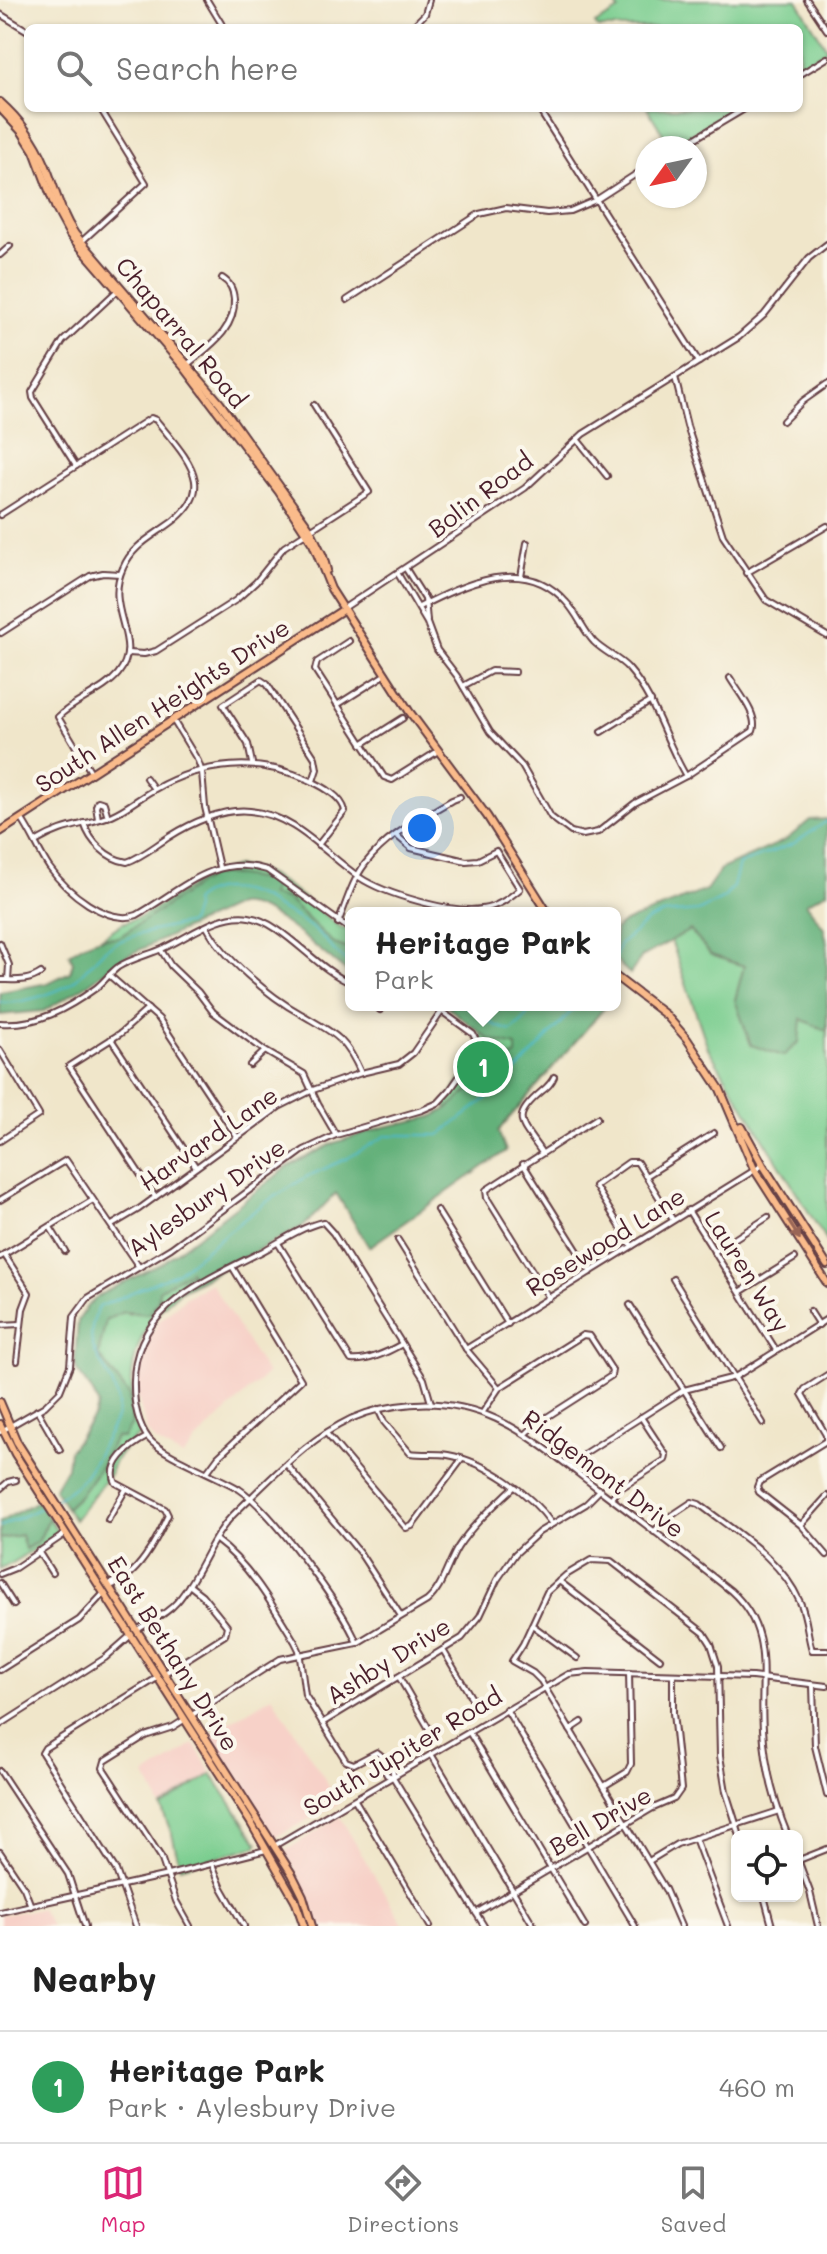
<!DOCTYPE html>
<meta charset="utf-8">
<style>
body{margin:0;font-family:Mali,sans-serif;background:#f2f2f2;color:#222}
.controls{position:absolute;right:24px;bottom:24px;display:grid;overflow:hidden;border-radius:12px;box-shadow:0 2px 6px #0004}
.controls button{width:72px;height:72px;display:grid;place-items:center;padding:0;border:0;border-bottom:2px solid #e0e0e0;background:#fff;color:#222;font:40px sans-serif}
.compass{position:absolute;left:635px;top:136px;width:72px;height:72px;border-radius:50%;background:#fff;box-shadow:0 2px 6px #0004;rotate:237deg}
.you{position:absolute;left:422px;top:828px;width:28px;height:28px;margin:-20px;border:6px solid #fff;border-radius:50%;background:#1a73e8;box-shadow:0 0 0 12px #1a73e833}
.badge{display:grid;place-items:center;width:52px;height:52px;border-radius:50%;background:#db2777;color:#fff;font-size:26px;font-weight:700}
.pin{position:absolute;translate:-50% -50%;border:4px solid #fff;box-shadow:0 2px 8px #0006}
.popup{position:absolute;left:345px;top:907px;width:276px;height:104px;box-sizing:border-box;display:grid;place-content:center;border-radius:12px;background:#fff;filter:drop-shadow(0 2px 6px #0005);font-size:26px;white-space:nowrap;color:#767676}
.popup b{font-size:30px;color:#222}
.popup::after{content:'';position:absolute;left:50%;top:100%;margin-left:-16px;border:16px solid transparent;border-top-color:#fff}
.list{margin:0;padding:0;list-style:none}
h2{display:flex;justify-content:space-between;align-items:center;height:104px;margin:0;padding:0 32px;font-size:34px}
h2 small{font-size:26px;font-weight:400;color:#767676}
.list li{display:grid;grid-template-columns:52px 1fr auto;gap:24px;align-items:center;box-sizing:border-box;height:112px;padding:0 32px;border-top:2px solid #e0e0e0}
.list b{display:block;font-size:30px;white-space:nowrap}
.list p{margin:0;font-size:26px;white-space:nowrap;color:#767676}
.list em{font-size:26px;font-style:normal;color:#767676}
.icon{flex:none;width:44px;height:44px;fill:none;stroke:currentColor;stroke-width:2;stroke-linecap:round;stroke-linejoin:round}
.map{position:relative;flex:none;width:827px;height:1926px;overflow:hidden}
.search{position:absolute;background:#fff;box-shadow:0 2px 6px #0004;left:24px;right:24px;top:24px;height:88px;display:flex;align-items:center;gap:20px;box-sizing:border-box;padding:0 28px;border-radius:12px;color:#767676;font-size:30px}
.sheet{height:216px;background:#fff}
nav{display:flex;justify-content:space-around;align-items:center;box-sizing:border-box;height:112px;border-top:2px solid #e0e0e0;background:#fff;font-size:22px;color:#767676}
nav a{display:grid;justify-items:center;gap:4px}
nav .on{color:#db2777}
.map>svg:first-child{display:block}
.built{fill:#f7d1c8}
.green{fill:#7bce90;stroke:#62765e;stroke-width:2}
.forest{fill:#64b17a;stroke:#576852;stroke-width:2}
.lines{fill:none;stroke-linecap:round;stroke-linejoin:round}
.stream{stroke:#49b7c4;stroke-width:2}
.minor-casing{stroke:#633d43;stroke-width:8}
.major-casing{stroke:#633d43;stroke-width:10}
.minor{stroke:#fff;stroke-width:4}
.major{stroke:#fabb8b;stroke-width:6}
.oneway{fill:#996556}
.labels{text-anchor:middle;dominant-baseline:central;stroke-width:8;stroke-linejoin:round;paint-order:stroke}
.street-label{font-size:24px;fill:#4a1f2b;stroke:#fbf7ec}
</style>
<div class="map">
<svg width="827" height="1926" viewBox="0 0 827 1926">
<rect width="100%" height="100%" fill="#fbf7ec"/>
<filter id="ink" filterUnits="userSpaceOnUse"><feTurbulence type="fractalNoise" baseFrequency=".0125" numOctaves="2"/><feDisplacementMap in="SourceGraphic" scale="16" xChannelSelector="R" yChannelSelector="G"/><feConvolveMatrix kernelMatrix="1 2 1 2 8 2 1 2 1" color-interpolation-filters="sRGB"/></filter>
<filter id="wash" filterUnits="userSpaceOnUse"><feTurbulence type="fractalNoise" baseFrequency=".006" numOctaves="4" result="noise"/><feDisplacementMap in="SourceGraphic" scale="32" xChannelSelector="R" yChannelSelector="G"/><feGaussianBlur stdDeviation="1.8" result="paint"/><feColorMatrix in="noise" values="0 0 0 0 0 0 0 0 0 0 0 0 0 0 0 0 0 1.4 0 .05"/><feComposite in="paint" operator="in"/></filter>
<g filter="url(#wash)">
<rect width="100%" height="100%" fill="#f0e6ca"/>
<g class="built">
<path d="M211,1283L267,1374L199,1437L183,1457L155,1442L147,1431L138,1398V1368L146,1343L158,1322L186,1297Z"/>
<path d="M272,1696L340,1803L275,1837L209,1735Z"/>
<path d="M194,1744L212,1774L161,1807L146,1776Z"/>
<path d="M340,1817L404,1926H317L301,1882L285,1851Z"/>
<path d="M41,1909L51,1926H0V1915Z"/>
</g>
<g class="green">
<path d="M613,0H797L827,49L799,66V28H598L595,24L619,10Z"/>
<path d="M647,108H734L671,147Z"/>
<path d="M236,866C276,868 309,904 340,927L351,931V950L334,944L288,900L270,895L119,937H102L123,923L141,917L210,874Z"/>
<path d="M690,930L711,955L744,966L735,1000L801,1018L827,1031V1242L708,1048L671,940Z"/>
<path d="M481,1032L490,1040L517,1046L516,1055L491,1072L447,1109L444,1103L479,1054Z"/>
<path d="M190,1270L191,1273L180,1285L182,1290C135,1325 119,1379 142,1434C129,1442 113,1459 110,1474L74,1520L66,1508L81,1494L101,1466L115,1437L123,1438L132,1424L129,1395L98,1355L106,1320L123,1312L130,1314L159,1290Z"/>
<path d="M49,1518L59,1534L0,1570V1539L21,1535L26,1549L39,1540Z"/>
<path d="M212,1774L258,1843L257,1846L180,1867L172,1834L161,1807Z"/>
</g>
<g class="forest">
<path d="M827,819V892L806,903L824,928L827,944V1031L801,1019L799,1042L783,1056L751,1045L735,1000L744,966L711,955L690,930L642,957L630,974L615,960V930L623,923L706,890L721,869L786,840L810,820Z"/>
<path d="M226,874L270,881L274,887L270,895L288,900L334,944L351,950V975C324,956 270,901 237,905L126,956L88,984L44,1011L0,1015V992L48,983L70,972L73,962L69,954C86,941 98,937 119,937L211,876Z"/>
<path d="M445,1005H607L498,1131L506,1151L369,1247L336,1193L304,1226L182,1290L180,1285L191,1273L190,1271L159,1290L158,1301L148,1314L123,1312L106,1320L98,1355L129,1395L132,1424L123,1438L115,1437L101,1466L81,1494L66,1508L54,1489L67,1467L69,1451L94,1416L98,1404L92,1391L77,1371L75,1362L78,1321L87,1306L101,1294L162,1263L289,1166L334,1143L384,1127L432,1117L447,1109L491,1072L516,1055V1046L490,1040Z"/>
<path d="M37,1501L49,1518L39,1540L25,1549L21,1535L0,1539V1522Z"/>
</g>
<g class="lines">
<g class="stream">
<path d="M615,957L620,944L649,920L663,914L698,911L724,898L733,887L739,864L793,844L827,821"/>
<path d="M0,1002C18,1005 63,992 76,979C87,970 95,957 107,948C130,933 164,929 190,923L195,909L193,902C212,883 240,888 262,898C268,901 272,906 278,908C294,916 305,922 319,934C331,945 335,956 351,962"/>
<path d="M465,1005L496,1026L511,1031L523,1021L532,1005"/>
<path d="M560,1005L575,1006"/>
<path d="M0,1527C23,1515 51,1505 71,1489C88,1477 96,1456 106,1438C113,1425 121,1414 117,1398C108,1361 77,1351 99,1307L178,1272L263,1204L306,1177L348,1158L387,1135H440L505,1084L577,1005"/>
</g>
</g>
</g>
<g filter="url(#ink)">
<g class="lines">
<defs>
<g id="minor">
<path d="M207,0L224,28"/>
<path d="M807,0L827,30"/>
<path d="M0,14L28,31"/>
<path d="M411,28L425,14L429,0"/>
<path d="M799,75L827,58"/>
<path d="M538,108L699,362"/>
<path d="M679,148L746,108"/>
<path d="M80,243L146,183L100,108"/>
<path d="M0,255L10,246"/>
<path d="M347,300L479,214L506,208L547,213L570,211L596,200L647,167"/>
<path d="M188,364C208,347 236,330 234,299C233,289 230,283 222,278"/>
<path d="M675,377L687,426L723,536L766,600L827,636"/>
<path d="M783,421L803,401L827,384"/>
<path d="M577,439L607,476"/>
<path d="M76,466L33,398L32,392L63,341L118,290"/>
<path d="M0,515L151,418L156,420C189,461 222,491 162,529C146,540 131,549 123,568C103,610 145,641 118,674C103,692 75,700 58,717L91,772"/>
<path d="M406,569L425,599L427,621"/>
<path d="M746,573L827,526"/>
<path d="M398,574L427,623L437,650L457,676L490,732L522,766L551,817L571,832L583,835L598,832L635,803L686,776L753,731C759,715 738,692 730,678"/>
<path d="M521,577L527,543"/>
<path d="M419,607C463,585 525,554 566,602C577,613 583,630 594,642C604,652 619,658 628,668C656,700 665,741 686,776"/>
<path d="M344,608L525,488L583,434L739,337L764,315L809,258L827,244"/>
<path d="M1,633L90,576L103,573L120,574"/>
<path d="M349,641L317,662L315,670L384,777L392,780L438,751"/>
<path d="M128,653L144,654L156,651L236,600L256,582L284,547L369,492L314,405"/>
<path d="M463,686L491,671L515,672"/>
<path d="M337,705L386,674"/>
<path d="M173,720L198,761L202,772L205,807L219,867"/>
<path d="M601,732L651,701"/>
<path d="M362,744L403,718"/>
<path d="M252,763L248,744L223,705L261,680L267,684L315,758L317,769L313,781"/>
<path d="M146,778L154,789"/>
<path d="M21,818C32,834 39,852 49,867C66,891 107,926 137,915C180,891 215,853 267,870L351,930"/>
<path d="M98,819L96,806L98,801L104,803L108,817"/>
<path d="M84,823C90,842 107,859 127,862C142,857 156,845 169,837C191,823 223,808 250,811C295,815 324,853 359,877C384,894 452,914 482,909C497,907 508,899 520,889L496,851L478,860L466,861L411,848L396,835"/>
<path d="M37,841C65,824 85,826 112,815C128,808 140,797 155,789C202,762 259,757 309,780C322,786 342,796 345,811L318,845"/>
<path d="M338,923C346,904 352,881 365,864C387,835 422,818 452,800L460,797"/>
<path d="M207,927C223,958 270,997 301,1014C333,1033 345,1036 361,1073"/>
<path d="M0,943L9,965L8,980"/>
<path d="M161,950L171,966L198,992L213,1012L265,1051L304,1074L318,1104L336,1135"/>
<path d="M109,975L159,1019L237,1137"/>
<path d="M0,980C15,980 28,982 41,973"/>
<path d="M148,1009L121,1033L69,1066L155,1197"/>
<path d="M380,1010L382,1005"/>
<path d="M0,1023C37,1026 67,1009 96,988C104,982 110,973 118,967C132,958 149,955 164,948C189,937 219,912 249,917C283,922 317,970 351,983"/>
<path d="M111,1039L196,1167"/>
<path d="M0,1050L39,1115L0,1141"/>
<path d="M250,1065L265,1051"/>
<path d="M542,1153C522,1123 509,1119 541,1092C547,1087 551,1084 554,1077"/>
<path d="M523,1164L591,1272"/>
<path d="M646,1176L714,1133"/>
<path d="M0,1200L66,1160L139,1267"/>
<path d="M437,1210L508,1324"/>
<path d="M688,1210L776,1350"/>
<path d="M112,1225L139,1209L279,1107L313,1090L361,1073L399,1064L413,1053L442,1011"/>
<path d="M50,1227L65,1251"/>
<path d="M398,1240L466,1349L499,1388"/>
<path d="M278,1243L351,1360C366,1362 388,1352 402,1344"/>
<path d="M632,1246L595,1186L629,1162H637L673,1220"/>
<path d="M714,1252L768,1217"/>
<path d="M4,1254L29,1293L23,1309L17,1361"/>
<path d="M0,1257L93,1200"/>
<path d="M673,1279L763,1423"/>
<path d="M740,1292L795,1258"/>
<path d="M549,1298L487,1198L486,1190L597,1118"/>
<path d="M630,1305L721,1448"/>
<path d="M810,1311L819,1325"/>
<path d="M0,1325L21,1324"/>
<path d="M466,1349L763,1165"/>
<path d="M827,1375L805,1389L802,1394L826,1435V1441L759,1482L757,1487L759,1492L801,1525L827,1555"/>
<path d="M378,1409L384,1422L410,1453C423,1455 436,1453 448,1455C487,1462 530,1493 552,1524"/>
<path d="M37,1410L60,1450"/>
<path d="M483,1412L499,1388L583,1335L590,1336L612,1370L611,1376L536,1424L526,1434"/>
<path d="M0,1432L45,1406L60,1391L70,1366L74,1317L88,1298L171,1248L304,1150L336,1135L422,1110L438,1103L450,1090L473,1057L478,1044L473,1034L433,1005"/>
<path d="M326,1433L406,1528L412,1526L462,1459"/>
<path d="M287,1465L360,1553L401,1616"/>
<path d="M571,1467L585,1453L684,1390L735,1377L827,1319"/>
<path d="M207,1472L218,1457L301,1380L233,1268"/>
<path d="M0,1489L8,1482L16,1480"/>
<path d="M611,1498L618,1490L665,1460L666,1455L641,1417"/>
<path d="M108,1520L126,1489"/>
<path d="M801,1525L827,1496"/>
<path d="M654,1532L662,1522L692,1502L699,1504C735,1532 781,1558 800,1602C807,1617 807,1634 812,1650H827"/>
<path d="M216,1540C250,1565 273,1606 295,1642L299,1650L305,1695L346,1761L354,1764L377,1752C384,1758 395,1766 393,1777L484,1926"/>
<path d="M38,1551L52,1573"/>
<path d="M0,1574L15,1568L65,1534"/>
<path d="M124,1577L111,1583L110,1586C138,1577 156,1541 168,1515L165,1509L116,1483C106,1464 131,1445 147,1437"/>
<path d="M559,1581L660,1659"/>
<path d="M0,1583L14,1605"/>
<path d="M532,1625L577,1658"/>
<path d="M137,1630C151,1621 167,1614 177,1602C201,1574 210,1536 237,1511C268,1481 301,1446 339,1425C356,1415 376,1409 396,1406C485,1391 536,1442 601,1491C645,1524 688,1557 731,1591C775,1631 759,1676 763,1729C765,1766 774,1802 788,1836"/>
<path d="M357,1643C342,1606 271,1510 239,1489C218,1476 162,1455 149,1439C138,1425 134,1404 134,1387C131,1308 204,1281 263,1251C281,1241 303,1226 323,1222L333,1233L424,1379L431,1403"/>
<path d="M443,1650L477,1707"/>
<path d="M0,1670L79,1620L103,1594"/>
<path d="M165,1673L225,1635L227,1626L202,1595L189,1585"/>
<path d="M399,1677L432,1734"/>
<path d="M813,1686L815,1746L827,1795"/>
<path d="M506,1709L635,1926"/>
<path d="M192,1715L280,1659L357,1643L427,1601C443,1587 447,1565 458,1547C473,1524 493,1507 513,1488"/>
<path d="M184,1720L173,1727L145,1736L105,1761L103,1768L161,1857L176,1901L190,1926"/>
<path d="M322,1723L462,1638L480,1616L497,1580L515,1554L539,1532L586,1504L600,1490"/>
<path d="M0,1725L105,1658L130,1636"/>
<path d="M570,1730L582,1722"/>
<path d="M469,1732L585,1926"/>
<path d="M431,1754L534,1926"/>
<path d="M383,1759L382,1766L387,1775L393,1777"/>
<path d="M0,1771L68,1874L85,1926"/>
<path d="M604,1786L627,1772L631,1764L629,1673"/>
<path d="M355,1800L430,1926"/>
<path d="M695,1838L728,1926"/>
<path d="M274,1846L569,1674L588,1672L752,1677L827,1686"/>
<path d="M0,1852L24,1888L31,1906"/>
<path d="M797,1857L810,1892L818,1926"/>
<path d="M799,1860L827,1849"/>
<path d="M649,1861L677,1844L779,1811"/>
<path d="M212,1864L221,1886L244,1926"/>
<path d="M764,1896L772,1926"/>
<path d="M0,1912L168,1875L266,1850"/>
<path d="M476,1913L651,1809L674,1799L681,1789L673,1713V1675"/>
<path d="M136,1926L116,1870L42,1753L45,1748L157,1678"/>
<path d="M681,1926L665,1889L541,1681L533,1673L512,1661L523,1644L547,1592L566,1575L591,1560L611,1561L704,1633L711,1644L718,1666L720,1756L726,1792L740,1836"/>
</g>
<g id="major">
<path d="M0,102C19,119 35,140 45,164C55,188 60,212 75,234L220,403L310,529L323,556L327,570"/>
<path d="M0,108L22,132L34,151L56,209L70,235L184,367L279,492L313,544L331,589L409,711L487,816L548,913"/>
<path d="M0,832L344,609"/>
<path d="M615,976L666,1015L687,1039L720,1089L754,1169L827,1283"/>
<path d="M742,1127L763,1165L827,1265"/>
<path d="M0,1402L17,1442L292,1874L303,1896L312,1926"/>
<path d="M0,1424L15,1454L251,1823L295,1900L304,1926"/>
</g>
</defs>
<use href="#minor" class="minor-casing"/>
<use href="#major" class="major-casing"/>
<use href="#minor" class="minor"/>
<use href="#major" class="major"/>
</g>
<defs><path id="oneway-solid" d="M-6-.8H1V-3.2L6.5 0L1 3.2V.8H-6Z" transform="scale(2)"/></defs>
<use class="oneway" href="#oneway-solid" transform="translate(794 1230) rotate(58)"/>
</g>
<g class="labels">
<g class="street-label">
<text transform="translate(182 332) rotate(50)">Chaparral Road</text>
<text transform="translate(480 494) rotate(-37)">Bolin Road</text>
<text transform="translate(162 705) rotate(-33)">South Allen Heights Drive</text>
<text transform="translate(208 1138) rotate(-35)">Harvard Lane</text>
<text transform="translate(206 1197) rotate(-35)">Aylesbury Drive</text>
<text transform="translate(605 1241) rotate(-32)">Rosewood Lane</text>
<text transform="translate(748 1271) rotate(58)">Lauren Way</text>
<text transform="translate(604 1473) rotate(37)">Ridgemont Drive</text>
<text transform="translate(174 1653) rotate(58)">East Bethany Drive</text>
<text transform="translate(388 1660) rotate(-32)">Ashby Drive</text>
<text transform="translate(402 1751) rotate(-31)">South Jupiter Road</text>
<text transform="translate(600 1820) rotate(-30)">Bell Drive</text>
</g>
</g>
</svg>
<div class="controls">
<button><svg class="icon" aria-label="locate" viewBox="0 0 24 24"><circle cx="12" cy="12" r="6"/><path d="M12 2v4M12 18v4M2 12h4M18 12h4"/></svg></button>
</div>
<svg class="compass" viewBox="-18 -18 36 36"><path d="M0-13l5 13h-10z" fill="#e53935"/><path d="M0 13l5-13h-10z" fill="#767676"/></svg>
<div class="you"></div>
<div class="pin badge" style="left:483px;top:1067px;background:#2e9e5b">1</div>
<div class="popup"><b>Heritage Park</b>Park</div>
<div class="search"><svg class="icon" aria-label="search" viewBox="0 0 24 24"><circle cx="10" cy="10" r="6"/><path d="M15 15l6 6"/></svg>Search here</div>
</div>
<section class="sheet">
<h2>Nearby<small></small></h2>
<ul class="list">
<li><span class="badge" style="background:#2e9e5b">1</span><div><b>Heritage Park</b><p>Park · Aylesbury Drive</p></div><em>460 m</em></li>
</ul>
</section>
<nav>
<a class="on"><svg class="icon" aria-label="map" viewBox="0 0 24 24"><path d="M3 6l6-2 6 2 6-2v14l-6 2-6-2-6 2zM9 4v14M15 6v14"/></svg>Map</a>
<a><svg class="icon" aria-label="directions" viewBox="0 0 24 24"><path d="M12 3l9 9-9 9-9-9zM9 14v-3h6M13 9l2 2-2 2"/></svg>Directions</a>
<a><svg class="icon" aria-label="saved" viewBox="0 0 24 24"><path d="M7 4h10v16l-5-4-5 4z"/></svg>Saved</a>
</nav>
